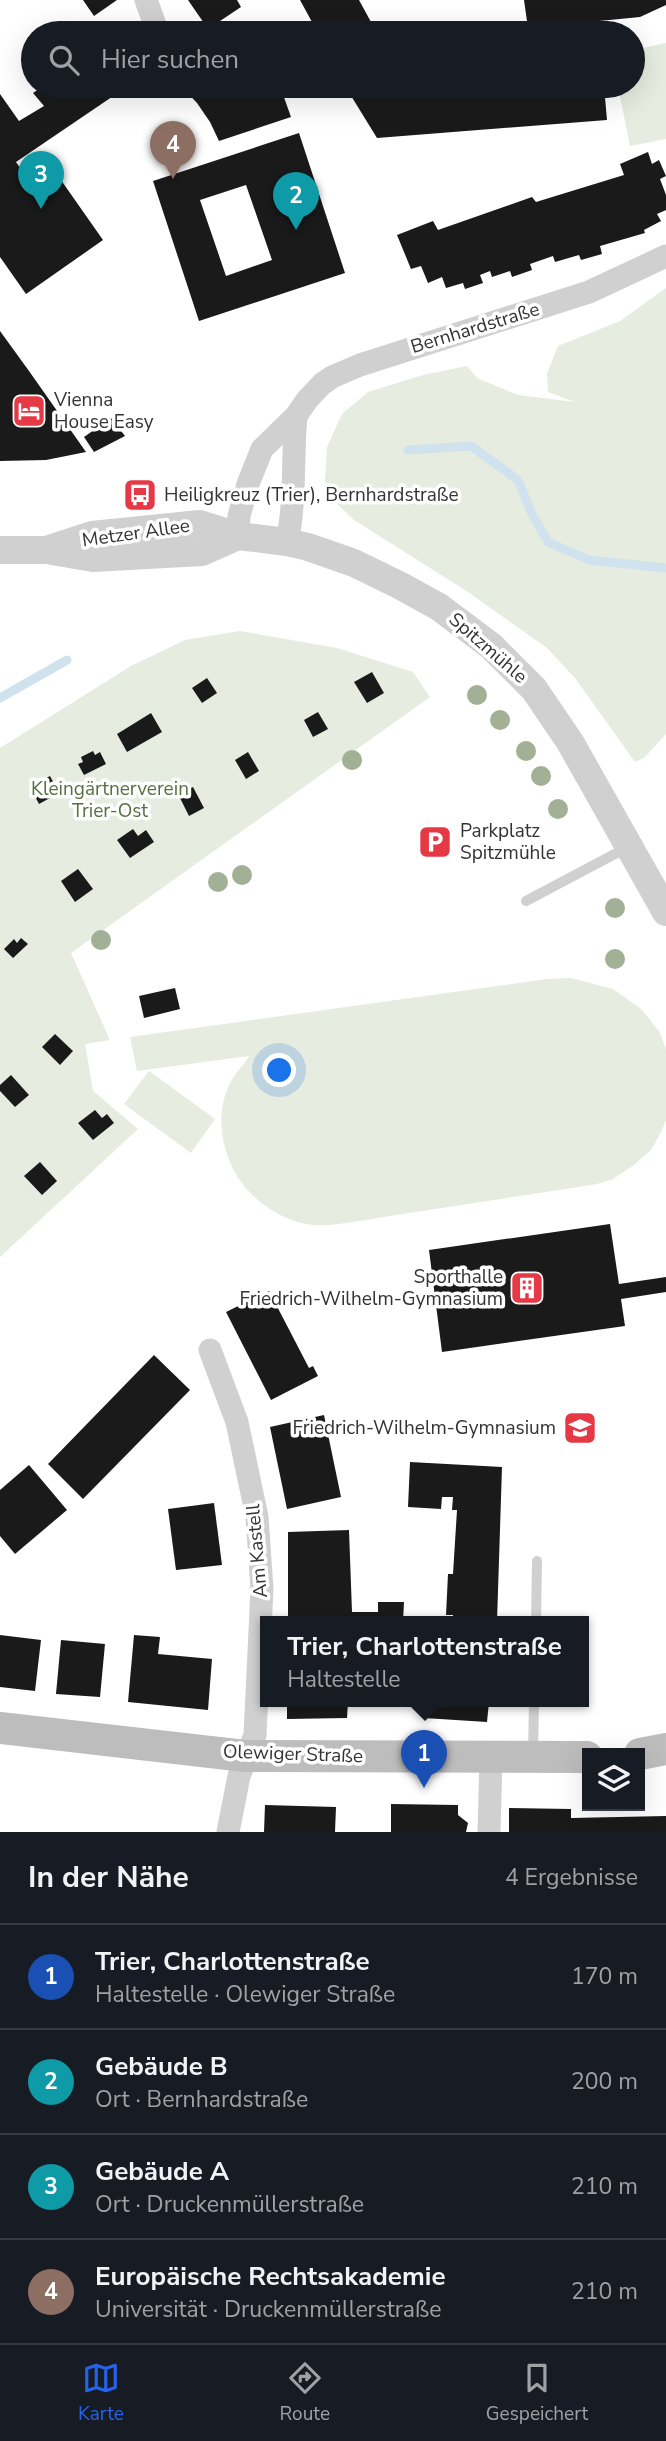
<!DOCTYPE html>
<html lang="de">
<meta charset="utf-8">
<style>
body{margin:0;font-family:"Nunito Sans",sans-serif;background:#242831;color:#f1f3f6}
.controls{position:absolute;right:21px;bottom:21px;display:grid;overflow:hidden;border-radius:0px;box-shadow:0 7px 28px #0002}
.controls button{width:63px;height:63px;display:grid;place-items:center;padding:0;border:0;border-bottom:2px solid #363941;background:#171b24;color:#f1f3f6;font:35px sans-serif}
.you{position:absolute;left:280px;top:1071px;width:24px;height:24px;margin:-18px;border:5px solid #fff;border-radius:50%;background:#1a73e8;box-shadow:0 0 0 10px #1a73e833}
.badge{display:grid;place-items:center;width:46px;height:46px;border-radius:50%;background:#2563eb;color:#fff;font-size:23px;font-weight:700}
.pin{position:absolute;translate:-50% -58px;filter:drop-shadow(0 2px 4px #0008)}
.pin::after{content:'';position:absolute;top:37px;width:24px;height:21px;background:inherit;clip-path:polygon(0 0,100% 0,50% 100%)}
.popup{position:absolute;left:260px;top:1616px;width:329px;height:91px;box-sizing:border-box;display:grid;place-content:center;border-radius:0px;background:#171b24;filter:drop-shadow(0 2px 5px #0005);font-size:23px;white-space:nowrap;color:#9ea1a6}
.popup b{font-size:26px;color:#f1f3f6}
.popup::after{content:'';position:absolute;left:50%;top:100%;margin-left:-14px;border:14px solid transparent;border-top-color:#171b24}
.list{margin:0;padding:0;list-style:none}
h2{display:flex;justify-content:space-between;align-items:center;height:91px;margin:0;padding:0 28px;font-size:30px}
h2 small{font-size:23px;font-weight:400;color:#9ea1a6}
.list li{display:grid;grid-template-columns:46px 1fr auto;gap:21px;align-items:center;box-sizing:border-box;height:105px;padding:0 28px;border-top:2px solid #363941}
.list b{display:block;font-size:26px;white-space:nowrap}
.list p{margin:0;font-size:23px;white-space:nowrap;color:#9ea1a6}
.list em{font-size:23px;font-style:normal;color:#9ea1a6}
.icon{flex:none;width:38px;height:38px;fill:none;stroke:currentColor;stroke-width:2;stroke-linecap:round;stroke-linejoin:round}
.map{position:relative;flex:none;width:666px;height:1832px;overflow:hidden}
.search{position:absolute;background:#171b24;box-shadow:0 7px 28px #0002;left:21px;right:21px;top:21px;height:77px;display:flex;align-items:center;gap:18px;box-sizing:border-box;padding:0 24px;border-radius:38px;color:#9ea1a6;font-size:26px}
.sheet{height:511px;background:#171b24}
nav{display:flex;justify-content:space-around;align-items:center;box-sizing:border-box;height:98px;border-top:2px solid #363941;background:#171b24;font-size:19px;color:#9ea1a6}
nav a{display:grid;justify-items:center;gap:4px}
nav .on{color:#2563eb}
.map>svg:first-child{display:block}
.green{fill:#e6ecdf}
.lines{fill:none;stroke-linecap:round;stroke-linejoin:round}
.stream{stroke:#cfe2ee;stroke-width:9}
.building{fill:#1a1a1a;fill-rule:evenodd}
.service{stroke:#d0d0d0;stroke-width:10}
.minor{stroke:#d0d0d0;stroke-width:23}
.tertiary{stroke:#d0d0d0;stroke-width:28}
.secondary{stroke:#bdbdbd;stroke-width:32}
.tree{fill:#a2b095}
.labels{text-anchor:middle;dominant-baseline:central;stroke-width:7;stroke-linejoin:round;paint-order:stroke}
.street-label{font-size:19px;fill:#333;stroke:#fff}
.poi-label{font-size:19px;fill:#333;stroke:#fff;text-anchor:start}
.park-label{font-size:19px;fill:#56703f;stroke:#fff}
</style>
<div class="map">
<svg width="666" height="1832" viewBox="0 0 666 1832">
<rect width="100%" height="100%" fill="#fff"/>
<g class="green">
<path d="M666,43V139L630,146L618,86H633V50Z"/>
<path d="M666,288V734L644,758L635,762L575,678L547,648L465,590L354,520L329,496L325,481L327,447L342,414L368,392L423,375L467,366L477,378L518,395L575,402L548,392L547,373L558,346L620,321Z"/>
<path d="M240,631L337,648L413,672L430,697L71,953L110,1040L85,1044L93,1091L138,1129L0,1257V748L131,666L185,640Z"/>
<path d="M571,978L613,989L641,1009L659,1031L666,1049V1120L661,1132L651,1150L634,1165L613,1179L597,1184C532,1194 468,1204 403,1214C380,1217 333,1227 313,1225C280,1221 248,1198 233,1169C219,1140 216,1106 233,1078C238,1070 245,1064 249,1056L137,1071L130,1037L547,979Z"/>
<path d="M149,1071L215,1119L191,1153L124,1104Z"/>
</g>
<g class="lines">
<g class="stream">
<path d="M408,450L471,446L518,480L532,514L548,542L589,560L666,568"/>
<path d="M0,698L67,660"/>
</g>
</g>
<g class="building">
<path d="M83,0H117L94,16Z"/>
<path d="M188,0H237L241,7L208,29Z"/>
<path d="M300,0H359L377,33H318Z"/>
<path d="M524,0H666V5L640,17L528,28Z"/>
<path d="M43,86H128L16,162L27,178L49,163L103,240L26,294L0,257V94L19,121L44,106L33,93Z"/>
<path d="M181,86H280L291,117L219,141L210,122L197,103Z"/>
<path d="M345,86H604L607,120L377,138Z"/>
<path d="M299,133L345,273L199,321L153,181ZM246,185L272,260L226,276L200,200Z"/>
<path d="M648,152L652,164L659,160L666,176L660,179L666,195V210L657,214L661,221L644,230L645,233L600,246L602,254L581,260L579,255L555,262L553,256L530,264L532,270L512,277L510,271L492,277L490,271L480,275L483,283L465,289L463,283L446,288L442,277L428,283L421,266L411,269L397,235L433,221L438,230L532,197L536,202L624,175L620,164Z"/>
<path d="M0,331L29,371L86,452L46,460L0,461Z"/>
<path d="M111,418L125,436L94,452L84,437Z"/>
<path d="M372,672L384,693L367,703L354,682Z"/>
<path d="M207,678L217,693L202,703L192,688Z"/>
<path d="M318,712L328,729L313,737L304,720Z"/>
<path d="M151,713L162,732L127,752L117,734Z"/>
<path d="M93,751L95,755L100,752L106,764L84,775L78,764L83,762L81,757Z"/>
<path d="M248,752L259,771L246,779L235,760Z"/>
<path d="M50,776L59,793L39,804L30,787Z"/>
<path d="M193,787L204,808L189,816L178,794Z"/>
<path d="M133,829L138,836L146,830L154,842L130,858L117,840Z"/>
<path d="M78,869L93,889L75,902L61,881Z"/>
<path d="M21,938L28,944L13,958L4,949L14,939L17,943Z"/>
<path d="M175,988L180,1009L144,1018L139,996Z"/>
<path d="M55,1034L73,1051L60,1065L42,1047Z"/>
<path d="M11,1075L29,1095L15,1107L0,1091V1085Z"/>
<path d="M95,1110L102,1118L107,1114L114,1123L93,1140L78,1123Z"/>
<path d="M40,1162L57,1181L42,1195L24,1176Z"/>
<path d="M610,1224L619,1284L666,1277V1292L621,1299L625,1326L442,1352L429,1250Z"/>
<path d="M269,1291L309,1368L313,1366L318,1376L271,1400L226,1312Z"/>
<path d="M154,1355L190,1390L83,1499L48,1464Z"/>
<path d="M324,1415L341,1497L287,1509L270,1427Z"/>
<path d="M410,1462L502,1467L497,1622H453V1615H446L448,1574H453L457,1510H452L453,1497H442L441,1509L408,1507Z"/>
<path d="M29,1465L67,1510L15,1554L0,1536V1490Z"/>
<path d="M214,1503L222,1565L176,1570L168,1509Z"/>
<path d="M349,1530L352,1612H378V1602H404L403,1622H288V1532Z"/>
<path d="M0,1635L41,1640L35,1691L0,1687Z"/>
<path d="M134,1635L160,1637L158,1654L212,1659L208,1710L128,1702Z"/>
<path d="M61,1640L105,1644L100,1697L56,1694Z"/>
<path d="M287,1702H348L347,1718L287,1719Z"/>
<path d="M424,1702H489L487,1722L424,1718Z"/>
<path d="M391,1804L458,1805V1815L468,1823L466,1832H391Z"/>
<path d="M265,1805L336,1807L335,1832H264Z"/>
<path d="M509,1808L571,1809V1818L666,1816V1832H509Z"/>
</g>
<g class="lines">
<g class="service">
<path d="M526,901L628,847"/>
<path d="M536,1622L537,1561"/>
<path d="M533,1755L534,1702"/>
</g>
<g class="minor">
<path d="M146,0L158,33"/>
<path d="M238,536L239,516L248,484L262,449L296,416L307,400L322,384L332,377L360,365L589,292L666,256"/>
<path d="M287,542C296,500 292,459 296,416"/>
<path d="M210,1350L237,1422L257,1517L262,1589L255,1735L239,1776L228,1832"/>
<path d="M489,1832L491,1757"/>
</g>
<g class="tertiary">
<path d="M0,550H46L92,535L200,524L238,536L287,542L308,547L354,563L401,586L439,607L491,646L534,689L570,742L666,912"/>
<path d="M52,551L93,558L202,552L238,536"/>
</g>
<g class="secondary">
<path d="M0,1728L245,1756L587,1757"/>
<path d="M640,1754L666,1749"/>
</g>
</g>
<g class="tree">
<circle cx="477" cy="695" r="10"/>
<circle cx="500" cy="720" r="10"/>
<circle cx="526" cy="751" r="10"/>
<circle cx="352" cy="760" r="10"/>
<circle cx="541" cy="776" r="10"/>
<circle cx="558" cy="809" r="10"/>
<circle cx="242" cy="875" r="10"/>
<circle cx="218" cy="882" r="10"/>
<circle cx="615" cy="908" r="10"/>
<circle cx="101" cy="940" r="10"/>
<circle cx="615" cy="959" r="10"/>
</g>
<defs>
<symbol id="hotel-square" viewBox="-11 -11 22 22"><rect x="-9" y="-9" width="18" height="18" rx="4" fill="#e63946" stroke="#fff"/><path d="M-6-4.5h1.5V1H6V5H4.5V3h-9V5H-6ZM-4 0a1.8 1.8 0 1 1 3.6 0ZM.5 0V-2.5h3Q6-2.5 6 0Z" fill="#fff"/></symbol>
<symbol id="bus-square" viewBox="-11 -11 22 22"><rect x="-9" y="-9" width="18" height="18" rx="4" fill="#e63946" stroke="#fff"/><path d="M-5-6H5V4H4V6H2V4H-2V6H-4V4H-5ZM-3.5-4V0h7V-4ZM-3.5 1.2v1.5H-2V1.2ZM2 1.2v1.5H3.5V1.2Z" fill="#fff"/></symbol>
<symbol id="parking-square" viewBox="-11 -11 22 22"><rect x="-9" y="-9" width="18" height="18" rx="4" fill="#e63946" stroke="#fff"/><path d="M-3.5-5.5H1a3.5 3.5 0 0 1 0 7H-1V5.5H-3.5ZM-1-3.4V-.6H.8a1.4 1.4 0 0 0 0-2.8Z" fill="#fff"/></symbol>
<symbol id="building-square" viewBox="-11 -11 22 22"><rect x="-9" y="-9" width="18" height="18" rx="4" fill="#e63946" stroke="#fff"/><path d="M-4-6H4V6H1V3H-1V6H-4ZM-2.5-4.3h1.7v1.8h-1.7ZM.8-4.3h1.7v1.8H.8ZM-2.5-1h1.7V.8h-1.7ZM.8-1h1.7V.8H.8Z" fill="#fff"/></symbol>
<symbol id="school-square" viewBox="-11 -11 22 22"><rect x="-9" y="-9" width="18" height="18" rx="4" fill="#e63946" stroke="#fff"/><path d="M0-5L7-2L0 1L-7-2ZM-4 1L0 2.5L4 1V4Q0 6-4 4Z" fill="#fff"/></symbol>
</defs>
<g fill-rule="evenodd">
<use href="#hotel-square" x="10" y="392" width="38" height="38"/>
<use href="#bus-square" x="121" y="476" width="38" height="38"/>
<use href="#parking-square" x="416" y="823" width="38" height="38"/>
<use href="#building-square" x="508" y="1269" width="38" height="38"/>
<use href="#school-square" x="561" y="1409" width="38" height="38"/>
</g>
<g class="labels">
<g class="street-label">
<text transform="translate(475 328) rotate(-17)">Bernhardstraße</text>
<text transform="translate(136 533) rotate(-8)">Metzer Allee</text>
<text transform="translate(488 648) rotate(41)">Spitzmühle</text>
<text transform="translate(257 1551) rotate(-95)">Am Kastell</text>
<text transform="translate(293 1754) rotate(2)">Olewiger Straße</text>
</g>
<g class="poi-label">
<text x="54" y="400">Vienna<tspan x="54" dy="22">House Easy</tspan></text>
<text x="164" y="495">Heiligkreuz (Trier), Bernhardstraße</text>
<text x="460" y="831">Parkplatz<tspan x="460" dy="22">Spitzmühle</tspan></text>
<text x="503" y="1277" text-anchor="end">Sporthalle<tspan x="503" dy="22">Friedrich-Wilhelm-Gymnasium</tspan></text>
<text x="556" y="1428" text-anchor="end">Friedrich-Wilhelm-Gymnasium</text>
</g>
<g class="park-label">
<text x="110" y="789">Kleingärtnerverein<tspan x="110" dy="22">Trier-Ost</tspan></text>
</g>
</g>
</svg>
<div class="controls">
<button><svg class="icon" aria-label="layers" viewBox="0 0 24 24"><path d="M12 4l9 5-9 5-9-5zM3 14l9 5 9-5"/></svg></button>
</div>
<div class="you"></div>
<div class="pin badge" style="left:424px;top:1788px;background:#1a4fb4">1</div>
<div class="popup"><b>Trier, Charlottenstraße</b>Haltestelle</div>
<div class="pin badge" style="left:296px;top:230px;background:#0f9aa8">2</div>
<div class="pin badge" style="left:41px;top:209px;background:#0f9aa8">3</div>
<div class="pin badge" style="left:173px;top:179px;background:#8d6e63">4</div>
<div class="search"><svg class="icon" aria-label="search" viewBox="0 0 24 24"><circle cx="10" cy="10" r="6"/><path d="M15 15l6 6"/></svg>Hier suchen</div>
</div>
<section class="sheet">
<h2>In der Nähe<small>4 Ergebnisse</small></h2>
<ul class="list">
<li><span class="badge" style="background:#1a4fb4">1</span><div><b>Trier, Charlottenstraße</b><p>Haltestelle · Olewiger Straße</p></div><em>170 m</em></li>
<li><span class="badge" style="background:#0f9aa8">2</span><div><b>Gebäude B</b><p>Ort · Bernhardstraße</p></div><em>200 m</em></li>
<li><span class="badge" style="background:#0f9aa8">3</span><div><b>Gebäude A</b><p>Ort · Druckenmüllerstraße</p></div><em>210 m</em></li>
<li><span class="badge" style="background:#8d6e63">4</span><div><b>Europäische Rechtsakademie</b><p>Universität · Druckenmüllerstraße</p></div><em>210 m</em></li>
</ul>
</section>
<nav>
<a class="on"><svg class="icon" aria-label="map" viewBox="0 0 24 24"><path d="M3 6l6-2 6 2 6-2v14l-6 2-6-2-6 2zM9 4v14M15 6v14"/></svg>Karte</a>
<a><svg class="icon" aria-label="directions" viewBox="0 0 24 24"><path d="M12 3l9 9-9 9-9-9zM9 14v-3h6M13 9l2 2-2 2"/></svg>Route</a>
<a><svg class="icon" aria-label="saved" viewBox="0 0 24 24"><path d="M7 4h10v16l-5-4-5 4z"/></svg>Gespeichert</a>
</nav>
